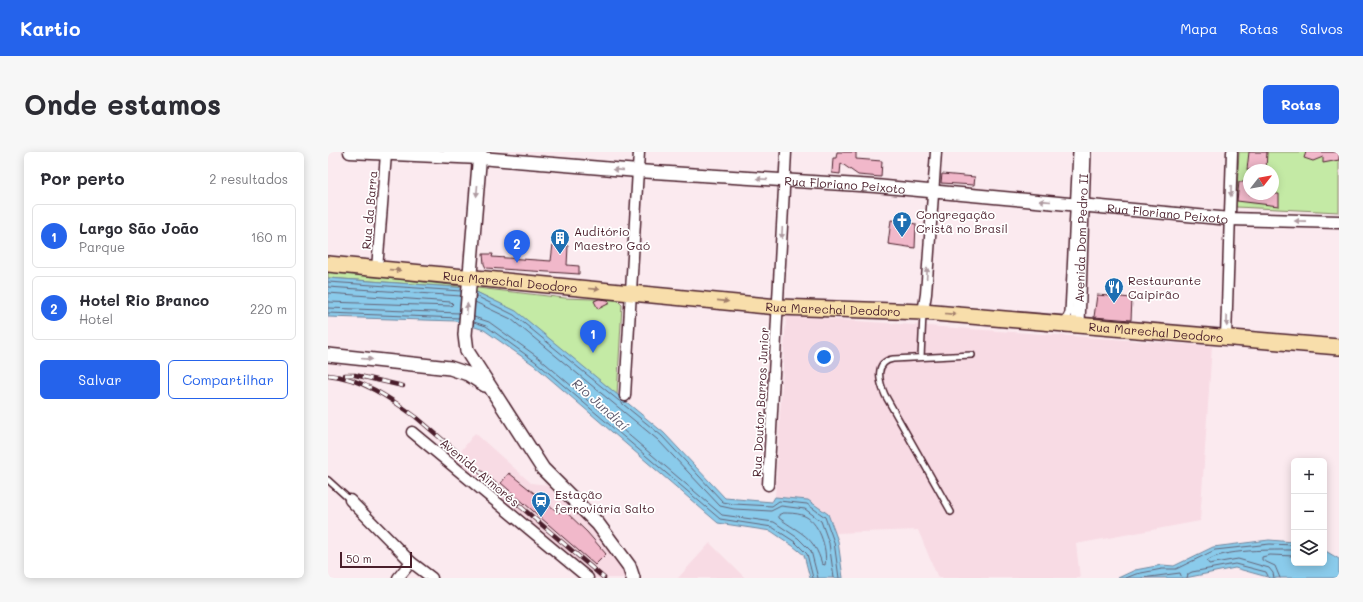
<!DOCTYPE html>
<html lang="pt">
<meta charset="utf-8">
<style>
body{margin:0;font-family:Mali,sans-serif;background:#f7f7f7;color:#2b2b33}
.controls{position:absolute;right:12px;bottom:12px;display:grid;overflow:hidden;border-radius:6px;box-shadow:0 2px 10px #0003}
.controls button{width:36px;height:36px;display:grid;place-items:center;padding:0;border:0;border-bottom:1px solid #e1e1e2;background:#fff;color:#2b2b33;font:20px sans-serif}
.compass{position:absolute;left:915px;top:12px;width:36px;height:36px;border-radius:50%;background:#fff;box-shadow:0 2px 10px #0003;rotate:59deg}
.scale{position:absolute;left:12px;bottom:10px;width:72px;box-sizing:border-box;padding-left:4px;border:2px solid #4a1f2b;border-top:0;font-size:11px;line-height:14px;white-space:nowrap;color:#4a1f2b;-webkit-text-stroke:3px #fff;paint-order:stroke}
.you{position:absolute;left:496px;top:205px;width:14px;height:14px;margin:-10px;border:3px solid #fff;border-radius:50%;background:#1a73e8;box-shadow:0 0 0 6px #1a73e833}
.badge{display:grid;place-items:center;width:26px;height:26px;border-radius:50%;background:#2563eb;color:#fff;font-size:13px;font-weight:700}
.pin{position:absolute;translate:-50% -33px;filter:drop-shadow(0 1px 2px #0008)}
.pin::after{content:'';position:absolute;top:21px;width:14px;height:12px;background:inherit;clip-path:polygon(0 0,100% 0,50% 100%)}
.list{margin:0;padding:0;list-style:none}
h2{display:flex;justify-content:space-between;align-items:center;height:52px;margin:0;padding:0 16px;font-size:17px}
h2 small{font-size:13px;font-weight:400;color:#7c7c81}
.list li{display:grid;grid-template-columns:26px 1fr auto;gap:12px;align-items:center;box-sizing:border-box;height:64px;margin:0 8px 8px;padding:0 8px;border:1px solid #e1e1e2;border-radius:6px}
.list b{display:block;font-size:15px;white-space:nowrap}
.list p{margin:0;font-size:13px;white-space:nowrap;color:#7c7c81}
.list em{font-size:13px;font-style:normal;color:#7c7c81}
.actions{display:flex;gap:8px;padding:12px 16px}
.actions a{flex:1;padding:9px 0;border:1px solid #2563eb;border-radius:6px;text-align:center;font-size:14px;color:#2563eb}
.actions .main{background:#2563eb;color:#fff}
.icon{flex:none;width:22px;height:22px;fill:none;stroke:currentColor;stroke-width:2;stroke-linecap:round;stroke-linejoin:round}
.map{position:relative;flex:none;width:1011px;height:426px;overflow:hidden;border-radius:6px}
header{display:flex;align-items:center;gap:24px;box-sizing:border-box;height:56px;padding:0 20px;background:#2563eb;color:#fff}
header strong{font-size:19px}
nav{display:flex;gap:22px;margin-inline-start:auto;font-size:14px}
.intro{display:flex;align-items:center;justify-content:space-between;box-sizing:border-box;height:96px;padding:0 24px}
h1{margin:0;font-size:28px}
.button{padding:10px 18px;border-radius:6px;background:#2563eb;color:#fff;font-size:14px;font-weight:700}
main{display:flex;gap:24px;padding:0 24px}
aside{flex:1;background:#fff;border-radius:6px;box-shadow:0 2px 10px #0003}
.map>svg:first-child{display:block}
.built{fill:#f8dbe4}
.green{fill:#c4eaa5;stroke:#878468;fill-rule:evenodd}
.water{fill:#8acbeb;stroke:#70869e}
.lines{fill:none;stroke-linecap:round;stroke-linejoin:round}
.shore{stroke:#646478;stroke-width:1}
.building{fill:#f1b8ca;stroke:#4a1f2b}
.service-casing{stroke:#4a1f2b;stroke-width:8}
.pedestrian-casing{stroke:#4a1f2b;stroke-width:10}
.minor-casing{stroke:#4a1f2b;stroke-width:13}
.tertiary-casing{stroke:#4a1f2b;stroke-width:15}
.secondary-casing{stroke:#4a1f2b;stroke-width:16}
.primary-casing{stroke:#4a1f2b;stroke-width:18}
.service{stroke:#fff;stroke-width:5}
.pedestrian{stroke:#fff;stroke-width:7}
.minor{stroke:#fff;stroke-width:10}
.tertiary{stroke:#fff;stroke-width:12}
.secondary{stroke:#fff;stroke-width:13}
.primary{stroke:#f8deab;stroke-width:15}
.rail-casing{stroke:#4a1f2b;stroke-width:4.5}
.rail{stroke:#fff;stroke-width:3;stroke-dasharray:9;stroke-linecap:butt}
.oneway{fill:#ae9aa0}
.oneway2{fill:#a17e6b}
.labels{text-anchor:middle;dominant-baseline:central;stroke-width:3.5;stroke-linejoin:round;paint-order:stroke}
.street-label{font-size:12px;fill:#4a1f2b;stroke:#fff}
.poi-label{font-size:12px;fill:#4a1f2b;stroke:#fff;text-anchor:start}
.water-label{font-size:13px;font-style:italic;fill:#605b6e;stroke:#fff}
</style>
<header>
<strong>Kartio</strong>
<nav><a>Mapa</a><a>Rotas</a><a>Salvos</a></nav>
</header>
<div class="intro"><h1>Onde estamos</h1><a class="button">Rotas</a></div>
<main>
<aside>
<h2>Por perto<small>2 resultados</small></h2>
<ul class="list">
<li><span class="badge">1</span><div><b>Largo São João</b><p>Parque</p></div><em>160 m</em></li>
<li><span class="badge">2</span><div><b>Hotel Rio Branco</b><p>Hotel</p></div><em>220 m</em></li>
</ul>
<div class="actions"><a class="main">Salvar</a><a>Compartilhar</a></div>
</aside>
<div class="map">
<svg width="1011" height="426" viewBox="0 0 1011 426">
<rect width="100%" height="100%" fill="#fbeaef"/>
<filter id="ink" filterUnits="userSpaceOnUse"><feTurbulence type="fractalNoise" baseFrequency=".025" numOctaves="2"/><feDisplacementMap in="SourceGraphic" scale="8" xChannelSelector="R" yChannelSelector="G"/><feConvolveMatrix kernelMatrix="1 2 1 2 8 2 1 2 1" color-interpolation-filters="sRGB"/></filter>
<g filter="url(#ink)">
<g class="built">
<path d="M458,164L884,194L872,369L748,392L752,426H610L590,378L507,381L500,362L480,348L447,345Z"/>
<path d="M147,281L203,331L220,333L268,379L293,412L298,426H265L126,308Z"/>
<path d="M382,391L417,426H350Z"/>
</g>
<g class="green">
<path d="M911,0H1011V60L908,55ZM921,18H945V42H921Z"/>
<path d="M0,119L237,146L289,148L294,153L289,243L187,159L140,136L0,126Z"/>
</g>
<g class="water">
<path d="M0,126L140,136L188,159L336,281L397,346L444,350L447,345L480,348L500,362L510,389L515,426H482L476,403L465,394L443,379L390,371L206,213L156,178L128,169L0,165Z"/>
<path d="M941,388L966,390V411H996V398L1011,407V426H943L907,416L857,426H790L807,418L834,413L846,414L885,395Z"/>
</g>
<g class="lines">
<g class="shore">
<path d="M0,130L133,139"/>
<path d="M0,135L133,144"/>
<path d="M0,141L123,150L125,152L123,154L0,150"/>
<path d="M148,144L186,163L334,284L395,350L406,352L444,354L451,349L479,352L497,365L506,390L511,426"/>
<path d="M147,150L183,167L330,288L392,354L406,357L443,359L453,354L477,357L493,369L501,391L506,426"/>
<path d="M0,156L131,161"/>
<path d="M0,161L131,166"/>
<path d="M146,165L161,170L211,206L394,363L446,370L470,386L483,399L490,426"/>
<path d="M146,170L158,174L208,210L392,367L444,375L467,390L479,402L485,426"/>
<path d="M455,361C461,361 468,361 474,363C491,368 500,397 497,413L494,412C486,384 473,382 451,366V363Z"/>
<path d="M798,426L808,422L834,417H848L887,398L942,392L966,393"/>
<path d="M814,426L852,421L854,426"/>
<path d="M859,426L860,422L864,420L907,412L938,420L941,426"/>
<path d="M946,426L945,421L941,416L910,407L881,412L879,409C894,397 946,398 966,398"/>
<path d="M952,426L947,414L934,408V405L942,403L966,404"/>
</g>
</g>
<g class="building">
<path d="M509,0H528V7L554,9L553,25L530,23L513,11L512,22L504,21L505,6H508Z"/>
<path d="M921,0H939L938,18H919Z"/>
<path d="M978,0H1011V8L995,11V5L985,9L976,6Z"/>
<path d="M614,22L647,25L646,33L613,31Z"/>
<path d="M911,30H921V42H951V54L909,49Z"/>
<path d="M563,68L588,72L587,96L560,92Z"/>
<path d="M225,92L240,94L239,113L251,114V122L158,116L156,112L155,102H165L164,105L223,109Z"/>
<path d="M769,143L804,146L803,168L766,165Z"/>
<path d="M271,147L280,148L282,151L270,157L266,149Z"/>
<path d="M181,321L231,361L235,357L259,380L278,402L267,413L173,331Z"/>
</g>
<g class="lines">
<defs>
<g id="service">
<path d="M593,205L595,162"/>
<path d="M0,328L22,348"/>
<path d="M623,360L557,243C551,229 546,210 565,207L644,203"/>
</g>
<path id="pedestrian" d="M736,171L741,161L749,0"/>
<g id="minor">
<path d="M49,117L58,2"/>
<path d="M595,160L598,142L608,0"/>
<path d="M898,185L904,0"/>
<path d="M297,244L311,0"/>
<path d="M84,280L260,426"/>
<path d="M440,333L458,0"/>
<path d="M22,348L83,410L104,426"/>
<path d="M70,426L83,410"/>
</g>
<g id="tertiary">
<path id="s1" d="M22,0L152,6L310,19L547,34L902,67L1011,70"/>
</g>
<g id="secondary">
<path d="M152,0L137,183L139,199L215,317L270,372L301,414L305,426"/>
<path id="s2" d="M750,172L756,0"/>
<path d="M0,203L122,216L140,222L157,233"/>
</g>
<g id="primary">
<path id="s3" d="M0,112L450,155L595,160L1011,195"/>
</g>
</defs>
<use href="#service" class="service-casing"/>
<use href="#pedestrian" class="pedestrian-casing"/>
<use href="#minor" class="minor-casing"/>
<use href="#tertiary" class="tertiary-casing"/>
<use href="#secondary" class="secondary-casing"/>
<use href="#primary" class="primary-casing"/>
<use href="#service" class="service"/>
<use href="#pedestrian" class="pedestrian"/>
<use href="#minor" class="minor"/>
<use href="#tertiary" class="tertiary"/>
<use href="#secondary" class="secondary"/>
<use href="#primary" class="primary"/>
<defs>
<g id="rail">
<path d="M0,223C33,226 62,246 88,265L276,426"/>
<path d="M17,223H27L75,234"/>
</g>
</defs>
<use href="#rail" class="rail-casing"/>
<use href="#rail" class="rail"/>
</g>
<defs><path id="oneway-solid" d="M-6-.8H1V-3.2L6.5 0L1 3.2V.8H-6Z"/></defs>
<g class="oneway">
<use href="#oneway-solid" transform="translate(290 18) rotate(-175)"/>
<use href="#oneway-solid" transform="translate(434 27) rotate(-176)"/>
<use href="#oneway-solid" transform="translate(149 39) rotate(95)"/>
<use href="#oneway-solid" transform="translate(903 39) rotate(91)"/>
<use href="#oneway-solid" transform="translate(717 49) rotate(-175)"/>
<use href="#oneway-solid" transform="translate(972 69) rotate(-179)"/>
<use href="#oneway-solid" transform="translate(454 81) rotate(93)"/>
<use href="#oneway-solid" transform="translate(599 121) rotate(-86)"/>
<use href="#oneway-solid" transform="translate(139 157) rotate(-86)"/>
<use href="#oneway-solid" transform="translate(899 169) rotate(92)"/>
<use href="#oneway-solid" transform="translate(39 207) rotate(5)"/>
</g>
<g class="oneway2">
<use href="#oneway-solid" transform="translate(67 118) rotate(5)"/>
<use href="#oneway-solid" transform="translate(266 137) rotate(5)"/>
<use href="#oneway-solid" transform="translate(395 149) rotate(6)"/>
<use href="#oneway-solid" transform="translate(623 162) rotate(5)"/>
</g>
</g>
<defs>
<symbol id="church-pin" viewBox="-11 -11 22 30"><path d="M0 17L-7.5 6A9.5 9.5 0 1 1 7.5 6Z" fill="#1f6fb2" stroke="#fff"/><path d="M-1.2-6h2.4v3.5h3.3v2.4h-3.3V6h-2.4V-.1h-3.3v-2.4h3.3Z" fill="#fff"/></symbol>
<symbol id="building-pin" viewBox="-11 -11 22 30"><path d="M0 17L-7.5 6A9.5 9.5 0 1 1 7.5 6Z" fill="#1f6fb2" stroke="#fff"/><path d="M-4-6H4V6H1V3H-1V6H-4ZM-2.5-4.3h1.7v1.8h-1.7ZM.8-4.3h1.7v1.8H.8ZM-2.5-1h1.7V.8h-1.7ZM.8-1h1.7V.8H.8Z" fill="#fff"/></symbol>
<symbol id="restaurant-pin" viewBox="-11 -11 22 30"><path d="M0 17L-7.5 6A9.5 9.5 0 1 1 7.5 6Z" fill="#1f6fb2" stroke="#fff"/><path d="M-5-6h1v4h1v-4h1v4h1v-4h1v5L-1.5 .5V6h-2V.5L-5-1ZM5-6V6H3V1.5H1.5Q1.5-4 5-6Z" fill="#fff"/></symbol>
<symbol id="station-pin" viewBox="-11 -11 22 30"><path d="M0 17L-7.5 6A9.5 9.5 0 1 1 7.5 6Z" fill="#1f6fb2" stroke="#fff"/><path d="M-3-6H3Q5-6 5-4V2Q5 4 3 4L4.5 6H3L1.5 4h-3L-3 6H-4.5L-3 4Q-5 4-5 2V-4Q-5-6-3-6ZM-3.5-4v3h7v-3ZM-3.5 1v1.5H-2V1ZM2 1v1.5H3.5V1Z" fill="#fff"/></symbol>
</defs>
<g fill-rule="evenodd">
<use href="#church-pin" x="563" y="58" width="22" height="30"/>
<use href="#building-pin" x="221" y="75" width="22" height="30"/>
<use href="#restaurant-pin" x="775" y="124" width="22" height="30"/>
<use href="#station-pin" x="202" y="338" width="22" height="30"/>
</g>
<g class="labels">
<g class="street-label">
<text stroke="none"><textPath href="#s1" startOffset="496">Rua Floriano Peixoto</textPath></text>
<text transform="translate(41 58) rotate(-85)">Rua da Barra</text>
<text stroke="none"><textPath href="#s1" startOffset="820">Rua Floriano Peixoto</textPath></text>
<text stroke="none"><textPath href="#s2" startOffset="86">Avenida Dom Pedro II</textPath></text>
<text stroke="none"><textPath href="#s3" startOffset="183">Rua Marechal Deodoro</textPath></text>
<text stroke="none"><textPath href="#s3" startOffset="507">Rua Marechal Deodoro</textPath></text>
<text stroke="none"><textPath href="#s3" startOffset="831">Rua Marechal Deodoro</textPath></text>
<text transform="translate(432 250) rotate(-87)">Rua Doutor Barros Junior</text>
<text transform="translate(152 320) rotate(40)">Avenida Aimorés</text>
</g>
<g class="poi-label">
<text x="588" y="62">Congregação<tspan x="588" dy="14">Cristã no Brasil</tspan></text>
<text x="246" y="79">Auditório<tspan x="246" dy="14">Maestro Gaó</tspan></text>
<text x="800" y="128">Restaurante<tspan x="800" dy="14">Caipirão</tspan></text>
<text x="227" y="342">Estação<tspan x="227" dy="14">ferroviária Salto</tspan></text>
</g>
<g class="water-label">
<text transform="translate(273 252) rotate(42)">Rio Jundiaí</text>
</g>
</g>
</svg>
<div class="controls">
<button>+</button>
<button>−</button>
<button><svg class="icon" aria-label="layers" viewBox="0 0 24 24"><path d="M12 4l9 5-9 5-9-5zM3 14l9 5 9-5"/></svg></button>
</div>
<svg class="compass" viewBox="-18 -18 36 36"><path d="M0-13l5 13h-10z" fill="#e53935"/><path d="M0 13l5-13h-10z" fill="#7c7c81"/></svg>
<div class="scale">50 m</div>
<div class="you"></div>
<div class="pin badge" style="left:265px;top:201px">1</div>
<div class="pin badge" style="left:189px;top:111px">2</div>
</div>
</main>
